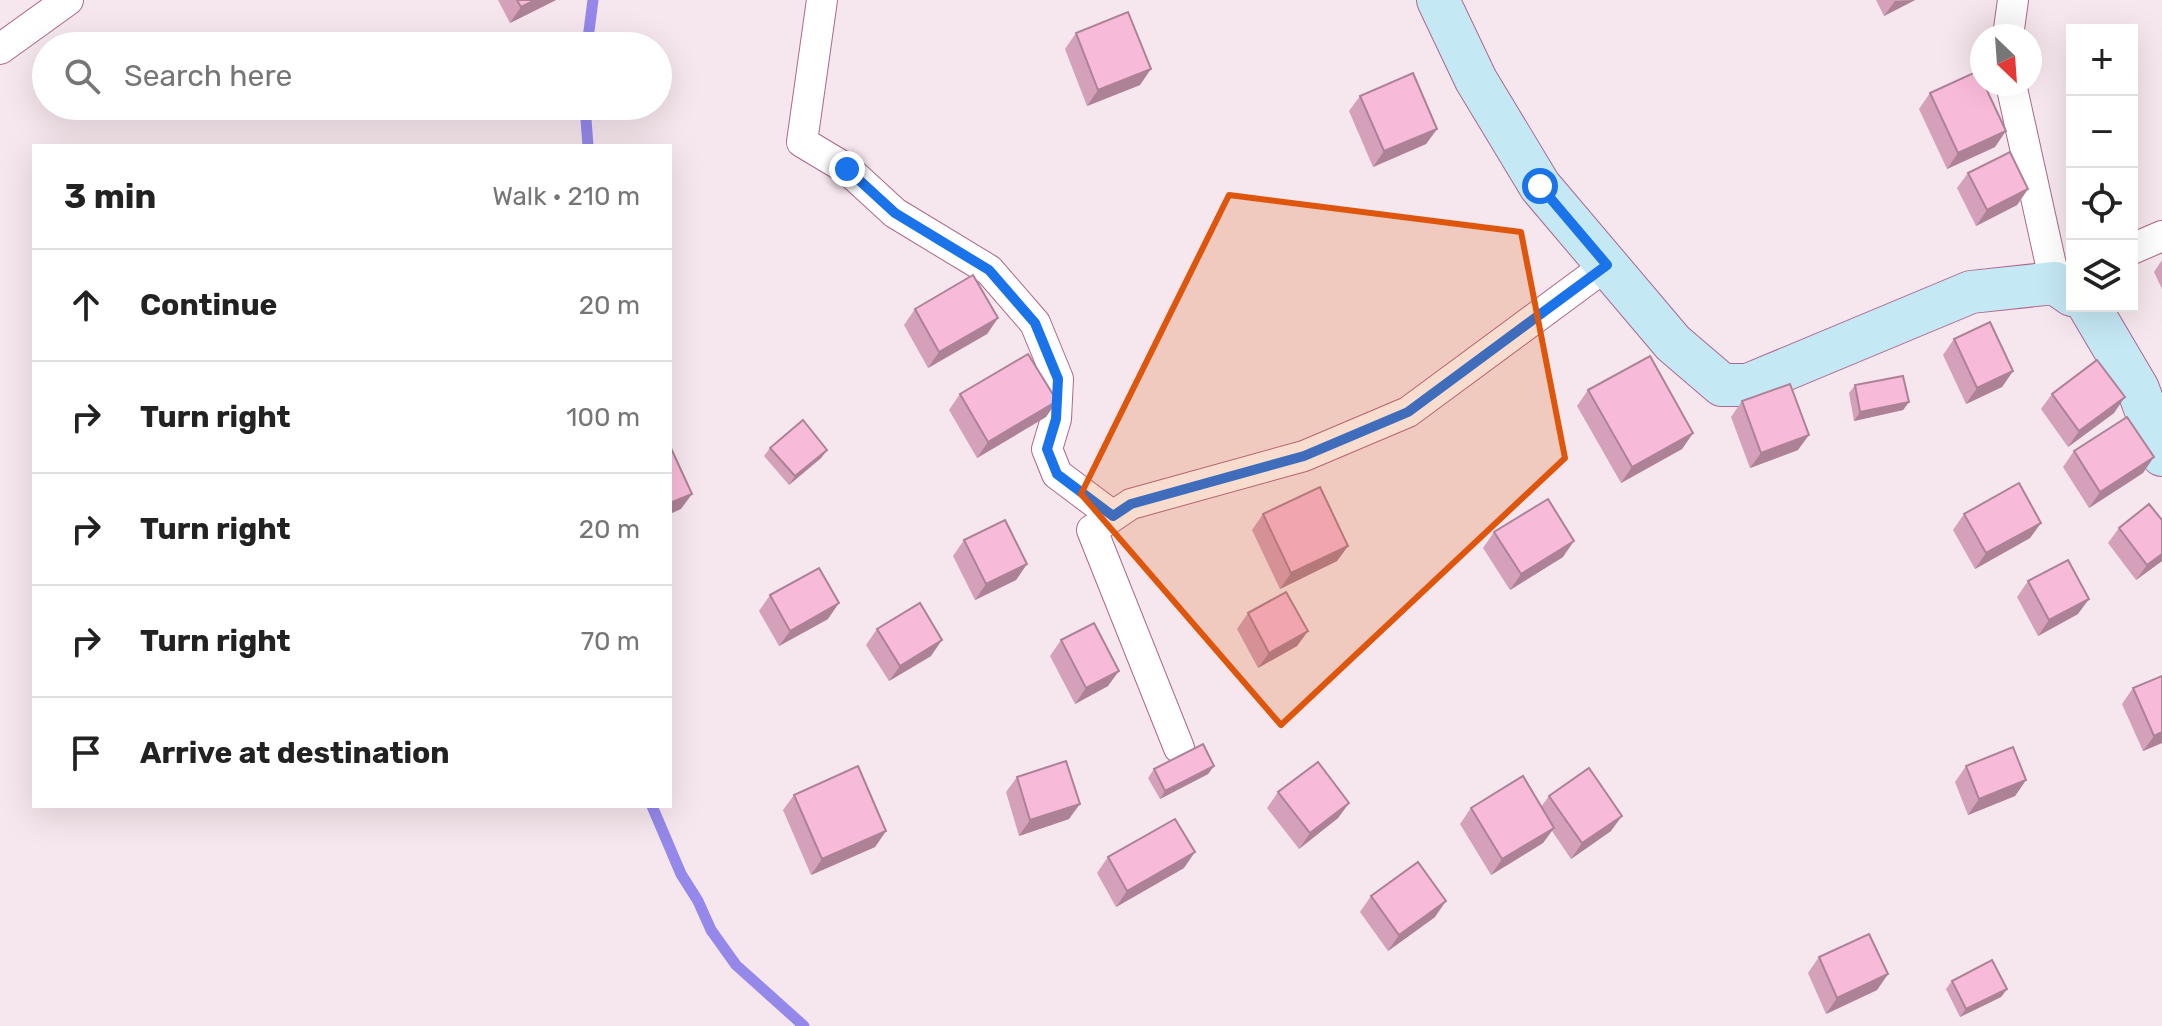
<!DOCTYPE html>
<meta charset="utf-8">
<style>
body{margin:0;font-family:Rubik,sans-serif;background:#f6f6f6;color:#222}
.controls{position:absolute;right:24px;top:24px;display:grid;overflow:hidden;border-radius:0px;box-shadow:0 8px 32px #0002}
.controls button{width:72px;height:72px;display:grid;place-items:center;padding:0;border:0;border-bottom:2px solid #e0e0e0;background:#fff;color:#222;font:40px sans-serif}
.compass{position:absolute;left:1970px;top:24px;width:72px;height:72px;border-radius:50%;background:#fff;box-shadow:0 8px 32px #0002;rotate:155deg}
.stop{position:absolute;width:24px;height:24px;margin:-18px;border:6px solid #1a73e8;border-radius:50%;background:#fff}
.stop.end{background:#1a73e8;border-color:#fff;box-shadow:0 2px 8px #0008}
.list{margin:0;padding:0;list-style:none}
h2{display:flex;justify-content:space-between;align-items:center;height:104px;margin:0;padding:0 32px;font-size:34px}
h2 small{font-size:26px;font-weight:400;color:#767676}
.list li{display:grid;grid-template-columns:52px 1fr auto;gap:24px;align-items:center;box-sizing:border-box;height:112px;padding:0 32px;border-top:2px solid #e0e0e0}
.list b{display:block;font-size:30px;white-space:nowrap}
.list em{font-size:26px;font-style:normal;color:#767676}
.icon{flex:none;width:44px;height:44px;fill:none;stroke:currentColor;stroke-width:2;stroke-linecap:round;stroke-linejoin:round}
.map{position:relative;flex:none;width:2162px;height:1026px;overflow:hidden}
.search{position:absolute;background:#fff;box-shadow:0 8px 32px #0002;left:32px;top:32px;width:640px;height:88px;display:flex;align-items:center;gap:20px;box-sizing:border-box;padding:0 28px;border-radius:44px;color:#767676;font-size:30px}
.panel{position:absolute;background:#fff;box-shadow:0 8px 32px #0002;left:32px;top:144px;width:640px;height:664px;border-radius:0px}
.map>svg:first-child{display:block}
.lines{fill:none;stroke-linecap:round;stroke-linejoin:round}
.stream{stroke:#9488ea;stroke-width:11}
.street-casing{stroke:#ad688d;stroke-width:32}
.secondary-casing{stroke:#ad688d;stroke-width:44}
.street{stroke:#fff;stroke-width:30}
.secondary{stroke:#c5e8f5;stroke-width:42}
.wall{fill:#d4a0ba}
.shaded-wall{fill:#ad8297}
.building{fill:#f7bad8;stroke:#ad8297;stroke-width:2}
.route{stroke:#1a73e8;stroke-width:10}
.marked{fill:#de550c;fill-opacity:0.2;stroke:#de550c;stroke-width:6;stroke-linejoin:round}
</style>
<div class="map">
<svg width="2162" height="1026" viewBox="0 0 2162 1026">
<rect width="100%" height="100%" fill="#f6e6ed"/>
<g class="lines">
<g class="stream">
<path d="M587,46L593,0"/>
<path d="M585,106L588,146"/>
<path d="M652,806L681,874L698,901L711,930L736,965L804,1026"/>
</g>
<defs>
<g id="street">
<path d="M822,0L802,142L847,169L895,213L989,270L1035,323L1058,379L1056,419L1047,449L1057,474L1113,516"/>
<path d="M2008,36L2013,0"/>
<path d="M0,49L68,0"/>
<path d="M2011,84L2055,283L2070,276"/>
<path d="M2132,249L2162,236"/>
<path d="M1179,748L1092,530L1131,504L1304,456L1408,412L1607,265"/>
</g>
<g id="secondary">
<path d="M1438,0L1476,80L1540,186L1673,343L1722,385H1748L1971,292L2055,283L2072,295"/>
<path d="M2089,306L2138,389L2162,455"/>
</g>
</defs>
<use href="#street" class="street-casing"/>
<use href="#secondary" class="secondary-casing"/>
<use href="#street" class="street"/>
<use href="#secondary" class="secondary"/>
</g>
<g class="wall">
<path d="M498,0H556L510,23Z"/>
<path d="M1876,0H1915L1884,16Z"/>
<path d="M1076,33L1140,85L1087,106L1065,49Z"/>
<path d="M1930,93L1995,147L1947,169L1919,109Z"/>
<path d="M1360,96L1437,129L1426,144L1373,167L1349,111Z"/>
<path d="M1968,173L2028,189L2017,205L1976,226L1957,188Z"/>
<path d="M2162,260V289L2154,272Z"/>
<path d="M915,309L998,318L987,334L928,368L904,325Z"/>
<path d="M1954,339L2013,371L2002,387L1966,404L1943,355Z"/>
<path d="M1855,385L1909,402L1903,410L1854,421L1849,393Z"/>
<path d="M1588,390L1693,433L1682,449L1621,483L1577,406Z"/>
<path d="M960,394L1057,401L1046,417L977,458L949,410Z"/>
<path d="M2052,394L2114,413L2068,447L2041,409Z"/>
<path d="M1742,401L1798,450L1750,468L1731,417Z"/>
<path d="M770,448L827,450L821,458L789,485L764,456Z"/>
<path d="M2074,451L2143,473L2089,508L2063,467Z"/>
<path d="M1263,514L1348,546L1337,561L1280,589L1252,530Z"/>
<path d="M1964,514L2041,523L2030,538L1975,569L1953,530Z"/>
<path d="M2162,520V561L2136,580L2108,543L2119,528Z"/>
<path d="M1494,532L1563,557L1510,590L1483,548Z"/>
<path d="M964,540L1027,564L1016,580L975,600L953,556Z"/>
<path d="M2028,581L2078,614L2038,636L2017,597Z"/>
<path d="M770,595L828,619L779,646L759,611Z"/>
<path d="M1248,613L1308,631L1297,646L1258,668L1237,629Z"/>
<path d="M877,629L931,656L889,681L866,645Z"/>
<path d="M1061,640L1108,686L1075,704L1050,656Z"/>
<path d="M2133,688L2162,743L2143,751L2122,704Z"/>
<path d="M1214,766L1208,774L1160,799L1148,778L1154,769Z"/>
<path d="M1966,766L2026,780L2015,796L1968,815L1955,782Z"/>
<path d="M1017,777L1069,819L1019,836L1006,792Z"/>
<path d="M1278,792L1349,803L1338,818L1299,849L1267,808Z"/>
<path d="M794,795L886,831L875,847L811,875L783,810Z"/>
<path d="M1549,796L1611,831L1571,859L1552,831L1543,843L1491,875L1460,824L1471,808L1541,807Z"/>
<path d="M1108,857L1184,868L1116,907L1097,873Z"/>
<path d="M1371,896L1435,917L1388,951L1360,912Z"/>
<path d="M1819,957L1888,974L1877,990L1826,1014L1808,973Z"/>
<path d="M1952,981L2007,989L2001,997L1960,1017L1946,989Z"/>
</g>
<g class="shaded-wall">
<path d="M535,0H556L510,23L521,7Z"/>
<path d="M1915,0L1884,16L1895,1Z"/>
<path d="M1151,69L1140,85L1087,106L1098,90Z"/>
<path d="M1437,129L1426,144L1373,167L1384,151Z"/>
<path d="M2006,131L1995,147L1947,169L1958,153Z"/>
<path d="M2028,189L2017,205L1976,226L1987,210Z"/>
<path d="M998,318L987,334L928,368L939,352Z"/>
<path d="M2013,371L2002,387L1966,404L1977,388Z"/>
<path d="M2125,397L2114,413L2068,447L2079,431Z"/>
<path d="M1057,401L1046,417L977,458L988,442Z"/>
<path d="M1909,402L1903,410L1854,421L1860,412Z"/>
<path d="M1693,433L1682,449L1621,483L1632,467Z"/>
<path d="M1809,435L1798,450L1750,468L1761,453Z"/>
<path d="M827,450L821,458L789,485L795,476Z"/>
<path d="M2154,457L2143,473L2089,508L2100,492Z"/>
<path d="M692,494L681,509L670,514V503Z"/>
<path d="M2041,523L2030,538L1975,569L1986,553Z"/>
<path d="M1574,541L1563,557L1510,590L1521,574Z"/>
<path d="M1348,546L1337,561L1280,589L1291,573Z"/>
<path d="M2162,554V561L2136,580L2147,565Z"/>
<path d="M1027,564L1016,580L975,600L986,584Z"/>
<path d="M2089,599L2078,614L2038,636L2049,620Z"/>
<path d="M839,603L828,619L779,646L790,631Z"/>
<path d="M1308,631L1297,646L1258,668L1269,653Z"/>
<path d="M942,640L931,656L889,681L900,666Z"/>
<path d="M1119,671L1108,686L1075,704L1086,688Z"/>
<path d="M2162,732V743L2143,751L2154,736Z"/>
<path d="M1214,766L1208,774L1160,799L1165,791Z"/>
<path d="M2026,780L2015,796L1968,815L1979,799Z"/>
<path d="M1349,803L1338,818L1299,849L1310,833Z"/>
<path d="M1080,804L1069,819L1019,836L1030,820Z"/>
<path d="M1622,816L1611,831L1571,859L1582,843Z"/>
<path d="M1554,828L1543,843L1491,875L1502,859Z"/>
<path d="M886,831L875,847L811,875L822,859Z"/>
<path d="M1195,852L1184,868L1116,907L1127,891Z"/>
<path d="M1446,901L1435,917L1388,951L1399,935Z"/>
<path d="M1888,974L1877,990L1826,1014L1837,998Z"/>
<path d="M2007,989L2001,997L1960,1017L1966,1009Z"/>
</g>
<g class="building">
<path d="M517,0H535L521,7Z"/>
<path d="M1128,12L1151,69L1098,90L1076,33Z"/>
<path d="M1978,71L1982,79V84H1984L2006,131L1958,153L1930,93Z"/>
<path d="M1413,73L1437,129L1384,151L1360,96Z"/>
<path d="M2010,152L2028,189L1987,210L1968,173Z"/>
<path d="M973,275L998,318L939,352L915,309Z"/>
<path d="M1990,322L2013,371L1977,388L1954,339Z"/>
<path d="M1028,354L1057,401L988,442L960,394Z"/>
<path d="M1650,356L1693,433L1632,467L1588,390Z"/>
<path d="M2097,360L2125,397L2079,431L2052,394Z"/>
<path d="M1903,376L1909,402L1860,412L1855,385Z"/>
<path d="M1790,384L1809,435L1761,453L1742,401Z"/>
<path d="M2127,417L2154,457L2100,492L2074,451Z"/>
<path d="M803,420L827,450L795,476L770,448Z"/>
<path d="M670,446L692,494L670,503Z"/>
<path d="M2019,483L2041,523L1986,553L1964,514Z"/>
<path d="M1320,487L1348,546L1291,573L1263,514Z"/>
<path d="M1548,499L1574,541L1521,574L1494,532Z"/>
<path d="M2149,504L2162,520V554L2147,565L2119,528Z"/>
<path d="M1005,520L1027,564L986,584L964,540Z"/>
<path d="M2068,560L2089,599L2049,620L2028,581Z"/>
<path d="M819,568L839,603L790,631L770,595Z"/>
<path d="M1286,592L1308,631L1269,653L1248,613Z"/>
<path d="M920,603L942,640L900,666L877,629Z"/>
<path d="M1094,623L1119,671L1086,688L1061,640Z"/>
<path d="M2162,676V732L2154,736L2133,688Z"/>
<path d="M1203,744L1214,766L1165,791L1154,769Z"/>
<path d="M2013,747L2026,780L1979,799L1966,766Z"/>
<path d="M1066,761L1080,804L1030,820L1017,777Z"/>
<path d="M1318,762L1349,803L1310,833L1278,792Z"/>
<path d="M858,766L886,831L822,859L794,795Z"/>
<path d="M1589,768L1622,816L1582,843L1549,796Z"/>
<path d="M1523,776L1554,828L1502,859L1471,808Z"/>
<path d="M1175,819L1195,852L1127,891L1108,857Z"/>
<path d="M1418,862L1446,901L1399,935L1371,896Z"/>
<path d="M1869,934L1888,974L1837,998L1819,957Z"/>
<path d="M1992,960L2007,989L1966,1009L1952,981Z"/>
</g>
<g class="lines">
<path class="route" d="M847,169L895,213L989,270L1035,323L1058,379L1056,419L1047,449L1057,474L1113,516L1131,504L1304,456L1408,412L1607,265L1540,186"/>
</g>
<path class="marked" d="M1229,195L1521,232L1565,458L1281,725L1081,494Z"/>
</svg>
<div class="controls">
<button>+</button>
<button>−</button>
<button><svg class="icon" aria-label="locate" viewBox="0 0 24 24"><circle cx="12" cy="12" r="6"/><path d="M12 2v4M12 18v4M2 12h4M18 12h4"/></svg></button>
<button><svg class="icon" aria-label="layers" viewBox="0 0 24 24"><path d="M12 4l9 5-9 5-9-5zM3 14l9 5 9-5"/></svg></button>
</div>
<svg class="compass" viewBox="-18 -18 36 36"><path d="M0-13l5 13h-10z" fill="#e53935"/><path d="M0 13l5-13h-10z" fill="#767676"/></svg>
<div class="stop" style="left:1540px;top:186px"></div>
<div class="stop end" style="left:847px;top:169px"></div>
<div class="search"><svg class="icon" aria-label="search" viewBox="0 0 24 24"><circle cx="10" cy="10" r="6"/><path d="M15 15l6 6"/></svg>Search here</div>
<section class="panel">
<h2>3 min<small>Walk · 210 m</small></h2>
<ul class="list">
<li><svg class="icon" aria-label="ahead" viewBox="0 0 24 24"><path d="M12 20V5M6 11l6-6 6 6"/></svg><div><b>Continue</b></div><em>20 m</em></li>
<li><svg class="icon" aria-label="right" viewBox="0 0 24 24"><path d="M7 20v-9h11M14 6l5 5-5 5"/></svg><div><b>Turn right</b></div><em>100 m</em></li>
<li><svg class="icon" aria-label="right" viewBox="0 0 24 24"><path d="M7 20v-9h11M14 6l5 5-5 5"/></svg><div><b>Turn right</b></div><em>20 m</em></li>
<li><svg class="icon" aria-label="right" viewBox="0 0 24 24"><path d="M7 20v-9h11M14 6l5 5-5 5"/></svg><div><b>Turn right</b></div><em>70 m</em></li>
<li><svg class="icon" aria-label="arrive" viewBox="0 0 24 24"><path d="M6 21V4h12l-3 4 3 4H6"/></svg><div><b>Arrive at destination</b></div></li>
</ul>
</section>
</div>
